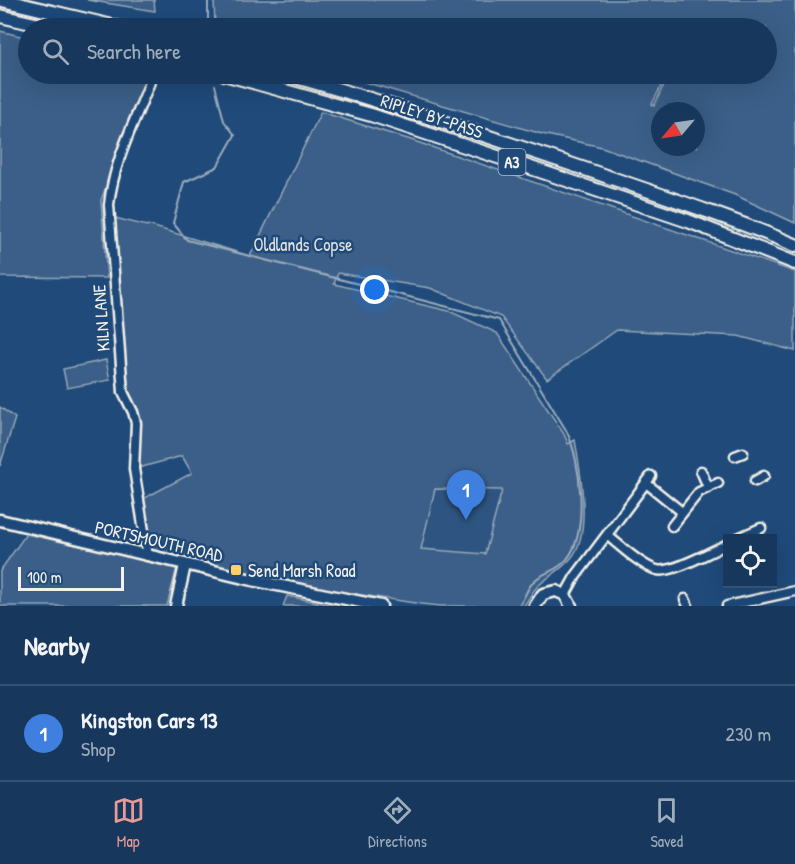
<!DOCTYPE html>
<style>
body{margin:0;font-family:"Patrick Hand",sans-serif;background:#244365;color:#f1f3f6}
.controls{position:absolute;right:18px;bottom:18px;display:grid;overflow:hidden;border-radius:0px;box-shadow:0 6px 24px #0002}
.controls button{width:54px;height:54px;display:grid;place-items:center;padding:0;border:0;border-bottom:2px solid #365272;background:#17385c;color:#f1f3f6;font:30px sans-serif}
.compass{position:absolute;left:651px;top:102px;width:54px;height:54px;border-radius:50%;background:#17385c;box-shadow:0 6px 24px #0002;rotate:241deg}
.scale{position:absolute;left:18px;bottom:15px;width:106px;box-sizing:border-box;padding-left:6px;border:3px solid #f4f1e8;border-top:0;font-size:16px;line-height:21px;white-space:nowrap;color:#f4f1e8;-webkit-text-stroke:4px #1f4a7a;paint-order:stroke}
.you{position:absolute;left:375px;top:290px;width:21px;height:21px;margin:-15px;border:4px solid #fff;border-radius:50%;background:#1a73e8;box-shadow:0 0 0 9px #1a73e833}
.badge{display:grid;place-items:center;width:39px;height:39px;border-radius:50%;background:#e69b98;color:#fff;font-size:20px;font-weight:700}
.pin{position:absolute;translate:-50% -50px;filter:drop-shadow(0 2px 3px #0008)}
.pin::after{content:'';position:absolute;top:32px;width:21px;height:18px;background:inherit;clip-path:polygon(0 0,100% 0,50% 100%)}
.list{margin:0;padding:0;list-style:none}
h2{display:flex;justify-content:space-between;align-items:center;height:78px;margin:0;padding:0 24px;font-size:26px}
h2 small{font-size:20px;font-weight:400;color:#9eacbb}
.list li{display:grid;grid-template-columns:39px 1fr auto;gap:18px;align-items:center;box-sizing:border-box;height:96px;padding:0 24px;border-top:2px solid #365272}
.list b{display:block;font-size:22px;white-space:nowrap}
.list p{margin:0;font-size:20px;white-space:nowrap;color:#9eacbb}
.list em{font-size:20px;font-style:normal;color:#9eacbb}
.icon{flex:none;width:33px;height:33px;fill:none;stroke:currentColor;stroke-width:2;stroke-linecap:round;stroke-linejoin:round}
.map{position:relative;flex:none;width:795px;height:606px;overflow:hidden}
.search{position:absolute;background:#17385c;box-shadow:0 6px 24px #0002;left:18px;right:18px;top:18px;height:66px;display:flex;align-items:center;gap:15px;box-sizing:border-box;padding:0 21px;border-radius:33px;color:#9eacbb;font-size:22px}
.sheet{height:174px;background:#17385c}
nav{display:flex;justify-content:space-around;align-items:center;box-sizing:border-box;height:84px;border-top:2px solid #365272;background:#17385c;font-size:16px;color:#9eacbb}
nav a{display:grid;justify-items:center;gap:3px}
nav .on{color:#e69b98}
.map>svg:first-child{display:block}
.built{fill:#2d5581}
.green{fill:#3a5f88;stroke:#97a8b8;stroke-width:1.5;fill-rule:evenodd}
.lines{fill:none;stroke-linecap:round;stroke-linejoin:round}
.stream{stroke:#9cacbb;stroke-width:2}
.minor-casing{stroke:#f4f1e8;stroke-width:13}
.major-casing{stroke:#f4f1e8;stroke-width:15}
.highway-casing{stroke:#f4f1e8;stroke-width:16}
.minor{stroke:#1f4a7a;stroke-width:8}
.major{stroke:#1f4a7a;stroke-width:10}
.highway{stroke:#1f4a7a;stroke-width:12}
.poi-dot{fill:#ffd166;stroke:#1f4a7a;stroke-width:2}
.labels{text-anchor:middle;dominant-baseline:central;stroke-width:5;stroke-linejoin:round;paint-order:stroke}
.shield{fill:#1f4a7a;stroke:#b4bfc7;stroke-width:1.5}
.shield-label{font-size:16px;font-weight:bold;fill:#f4f1e8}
.street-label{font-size:18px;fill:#f4f1e8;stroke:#1f4a7a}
.park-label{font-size:18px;fill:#e1e2de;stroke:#1f4a7a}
.poi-label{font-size:18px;fill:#f4f1e8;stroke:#1f4a7a;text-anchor:start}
</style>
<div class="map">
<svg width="795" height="606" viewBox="0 0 795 606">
<rect width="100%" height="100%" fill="#1f4a7a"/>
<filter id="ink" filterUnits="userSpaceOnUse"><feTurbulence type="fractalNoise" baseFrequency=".0167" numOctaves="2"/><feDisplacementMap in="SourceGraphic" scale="12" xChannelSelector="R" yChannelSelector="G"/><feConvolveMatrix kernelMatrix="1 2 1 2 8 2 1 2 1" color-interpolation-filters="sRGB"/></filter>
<g filter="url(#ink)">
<path class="built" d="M435,489H502L486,554L421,549Z"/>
<g class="green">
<path d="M87,0H154L155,11Z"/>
<path d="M214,0H795V223L735,195L602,147L542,134L337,74H667L652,104L654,106L669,74H766V28H220L215,27ZM660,111H696V147H660Z"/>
<path d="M0,31L28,38V74H149L101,200L107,278L0,277Z"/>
<path d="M321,112L411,140L795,272V351L738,336L617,330L547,379L501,317L430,288L338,273L334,284L449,311L497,333L564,434L568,444L575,440C580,468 592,533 572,557C562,570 548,576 537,587C532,592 528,600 524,606H441L421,604L330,590L151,552L143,499L192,473L182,456L135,469L137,435L124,392L111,217L147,226L148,225L250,256ZM435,489L502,490L485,554L421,549Z"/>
<path d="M106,360L110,380L67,388L63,369Z"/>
<path d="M0,407L15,418L0,466Z"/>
<path d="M26,534L177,567L167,606H0V571Z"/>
<path d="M287,596L337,606H283Z"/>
</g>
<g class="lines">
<g class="stream">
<path d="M208,28V0"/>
<path d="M215,85L224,121L235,135L217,167L184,182L173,223L187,240L499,320L566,430C581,460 589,532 567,559C557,572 542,572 533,582C527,589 524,599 519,606"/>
</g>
<defs>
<g id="minor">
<path d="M735,456L743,453"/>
<path d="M701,471L708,487"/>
<path d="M755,481L764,476"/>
<path d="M646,483L682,512"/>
<path d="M672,526L699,492L718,483"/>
<path d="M607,535C619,545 643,567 657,570C672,574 713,550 728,544"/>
<path d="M738,538L761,528"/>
<path d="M148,556L134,469L136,423L133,412L123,392L109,205C113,163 135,121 150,82"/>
<path d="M565,595L575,577L651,476"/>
<path d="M685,599L688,606"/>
<path d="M727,606L795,591"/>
</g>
<g id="major">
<path d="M0,520L252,580L381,606"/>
<path d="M176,606L185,565"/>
<path d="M535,606L543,594L556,591L565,595L571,606"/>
</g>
<g id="highway">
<path d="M2,0L121,28"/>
<path d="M0,16L53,28"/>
<path d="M224,74L371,115L525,166L688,221L795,263"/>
<path d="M285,74C386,102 485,135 585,169C655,193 726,216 795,245"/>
</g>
</defs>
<use href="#minor" class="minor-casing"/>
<use href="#major" class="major-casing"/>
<use href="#highway" class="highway-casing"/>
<use href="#minor" class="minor"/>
<use href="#major" class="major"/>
<use href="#highway" class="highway"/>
</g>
</g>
<rect class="poi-dot" x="230" y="564" width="12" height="12" rx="3"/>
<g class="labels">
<rect class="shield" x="498.5" y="149" width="27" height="26" rx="4.5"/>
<g class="shield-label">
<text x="512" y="162">A3</text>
</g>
<g class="street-label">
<text transform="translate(432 116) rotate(18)">RIPLEY BY-PASS</text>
<text transform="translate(101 318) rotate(-94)">KILN LANE</text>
<text transform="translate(159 541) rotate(13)">PORTSMOUTH ROAD</text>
</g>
<g class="park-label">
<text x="303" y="244">Oldlands Copse</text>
</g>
<g class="poi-label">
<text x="248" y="570">Send Marsh Road</text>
</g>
</g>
</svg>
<div class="controls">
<button><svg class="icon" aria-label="locate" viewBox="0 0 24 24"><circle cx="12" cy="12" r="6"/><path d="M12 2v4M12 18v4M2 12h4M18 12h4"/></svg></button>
</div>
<svg class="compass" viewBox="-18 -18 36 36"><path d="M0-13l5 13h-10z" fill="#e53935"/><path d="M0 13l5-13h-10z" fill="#9eacbb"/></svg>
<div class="scale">100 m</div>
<div class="you"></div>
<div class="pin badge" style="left:466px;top:520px;background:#3f7fe0">1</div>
<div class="search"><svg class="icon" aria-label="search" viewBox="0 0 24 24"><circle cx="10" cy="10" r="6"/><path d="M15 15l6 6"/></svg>Search here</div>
</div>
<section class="sheet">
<h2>Nearby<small></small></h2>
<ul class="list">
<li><span class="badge" style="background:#3f7fe0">1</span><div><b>Kingston Cars 13</b><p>Shop</p></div><em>230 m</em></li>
</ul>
</section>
<nav>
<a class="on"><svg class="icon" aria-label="map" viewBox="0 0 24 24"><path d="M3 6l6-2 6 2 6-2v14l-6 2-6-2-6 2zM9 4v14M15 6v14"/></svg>Map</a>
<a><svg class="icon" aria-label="directions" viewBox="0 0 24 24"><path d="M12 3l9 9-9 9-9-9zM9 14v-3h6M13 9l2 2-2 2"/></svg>Directions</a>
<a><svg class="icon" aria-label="saved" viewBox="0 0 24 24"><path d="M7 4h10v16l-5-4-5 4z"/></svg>Saved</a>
</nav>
